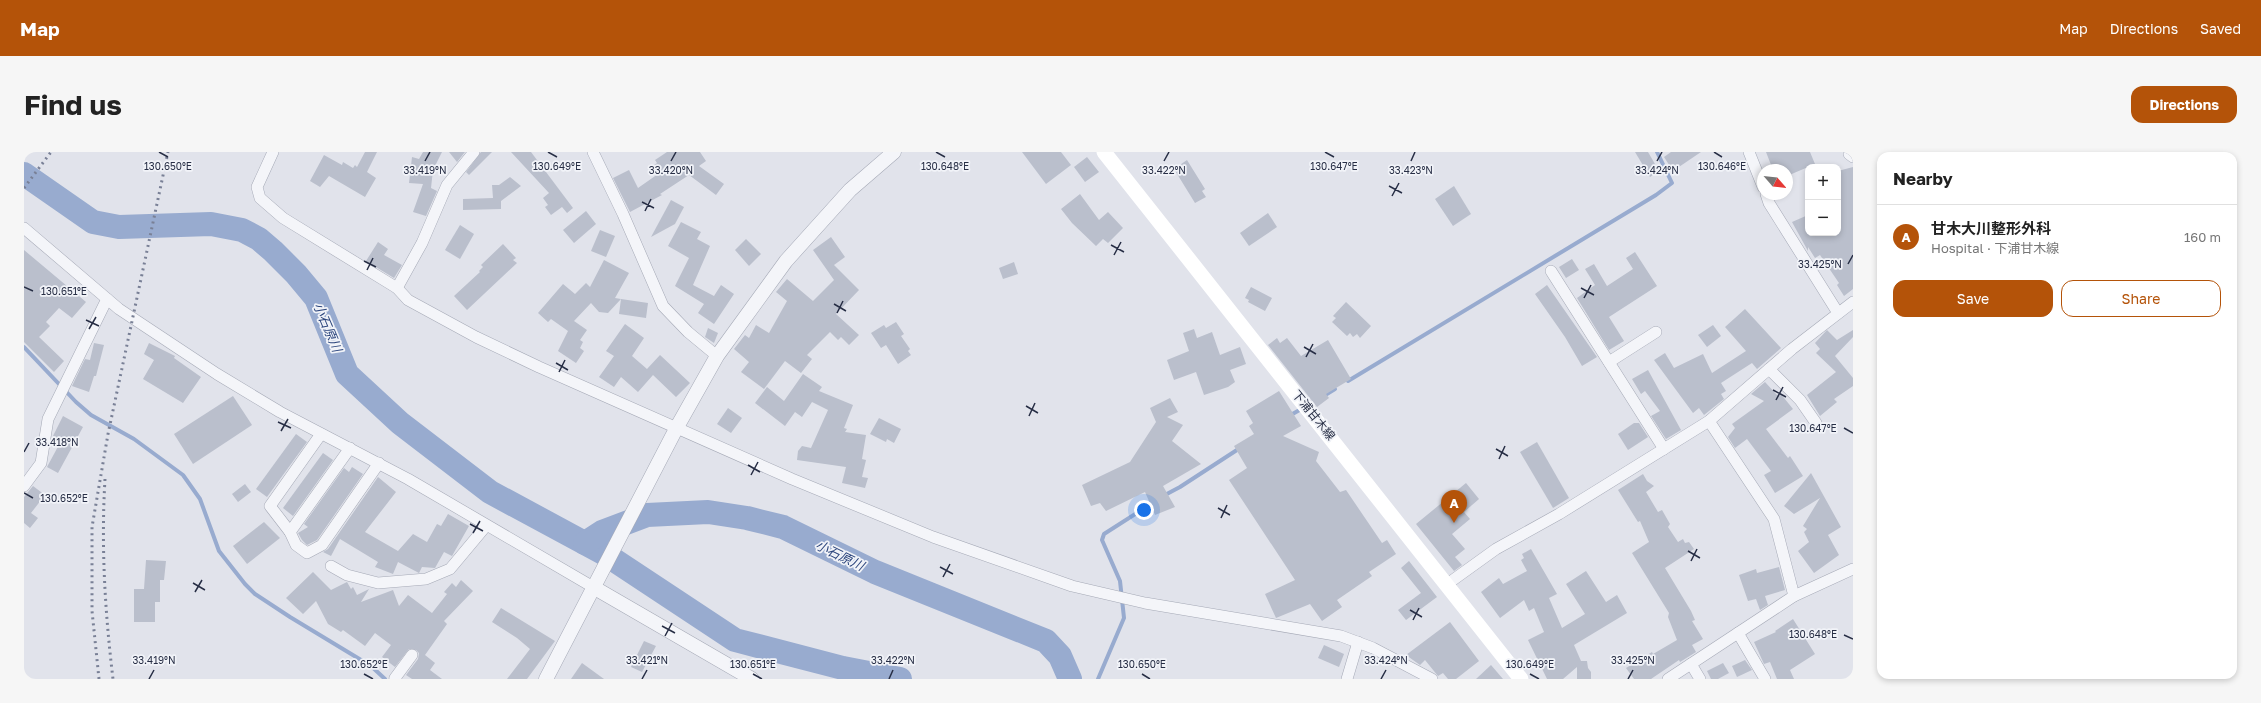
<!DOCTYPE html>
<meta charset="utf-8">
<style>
body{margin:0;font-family:"Golos Text","Noto Sans JP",sans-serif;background:#f6f6f6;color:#222}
.controls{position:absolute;right:12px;top:12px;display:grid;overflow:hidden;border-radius:8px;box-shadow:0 2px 6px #0003}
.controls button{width:36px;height:36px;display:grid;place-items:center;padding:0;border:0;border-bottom:1px solid #e0e0e0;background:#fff;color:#222;font:20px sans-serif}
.compass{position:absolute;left:1733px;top:12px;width:36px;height:36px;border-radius:50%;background:#fff;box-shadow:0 2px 6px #0003;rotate:118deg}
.you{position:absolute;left:1120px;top:358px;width:14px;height:14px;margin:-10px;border:3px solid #fff;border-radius:50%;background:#1a73e8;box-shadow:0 0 0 6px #1a73e833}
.badge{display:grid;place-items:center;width:26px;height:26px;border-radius:50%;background:#b45309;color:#fff;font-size:13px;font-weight:700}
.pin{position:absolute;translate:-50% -33px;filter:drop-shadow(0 1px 2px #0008)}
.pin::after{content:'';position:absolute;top:21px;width:14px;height:12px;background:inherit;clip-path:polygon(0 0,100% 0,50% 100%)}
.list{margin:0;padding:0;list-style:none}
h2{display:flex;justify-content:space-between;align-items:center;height:52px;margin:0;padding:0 16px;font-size:17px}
h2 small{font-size:13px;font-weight:400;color:#767676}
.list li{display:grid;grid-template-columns:26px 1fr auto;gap:12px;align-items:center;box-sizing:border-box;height:64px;padding:0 16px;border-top:1px solid #e0e0e0}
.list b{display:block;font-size:15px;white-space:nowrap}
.list p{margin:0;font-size:13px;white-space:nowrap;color:#767676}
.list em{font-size:13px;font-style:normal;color:#767676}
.actions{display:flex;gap:8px;padding:12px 16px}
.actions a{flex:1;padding:9px 0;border:1px solid #b45309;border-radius:12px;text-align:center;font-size:14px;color:#b45309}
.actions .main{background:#b45309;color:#fff}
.map{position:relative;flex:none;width:1829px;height:527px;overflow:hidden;border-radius:12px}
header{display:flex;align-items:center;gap:24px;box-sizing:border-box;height:56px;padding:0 20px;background:#b45309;color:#fff}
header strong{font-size:19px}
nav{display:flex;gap:22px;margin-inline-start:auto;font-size:14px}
.intro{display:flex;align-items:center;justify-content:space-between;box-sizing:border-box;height:96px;padding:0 24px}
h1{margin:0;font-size:28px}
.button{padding:10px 18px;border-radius:12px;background:#b45309;color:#fff;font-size:14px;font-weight:700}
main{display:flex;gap:24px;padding:0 24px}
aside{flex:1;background:#fff;border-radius:12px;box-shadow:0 2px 6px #0003}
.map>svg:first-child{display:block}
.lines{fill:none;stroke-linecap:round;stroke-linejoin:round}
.stream{stroke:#98abcf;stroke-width:4}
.river{stroke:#98abcf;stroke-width:24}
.building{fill:#babfcc}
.minor-casing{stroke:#a5a9b6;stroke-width:12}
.tertiary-casing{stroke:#a5a9b6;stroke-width:15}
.minor{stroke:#f4f5f9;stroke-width:11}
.tertiary{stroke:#f4f5f9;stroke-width:14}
.secondary{stroke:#fff;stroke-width:15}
.rail{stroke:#798096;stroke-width:3;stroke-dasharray:2 4;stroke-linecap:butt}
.ticks{fill:none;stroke:#272e45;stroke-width:1.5}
.labels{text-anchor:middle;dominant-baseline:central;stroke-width:3.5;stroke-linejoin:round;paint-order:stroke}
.street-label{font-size:12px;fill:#272e45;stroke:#f1f3f8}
.water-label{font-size:13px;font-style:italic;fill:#2d467d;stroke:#f1f3f8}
.ticks-label{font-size:10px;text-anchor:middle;fill:#272e45;stroke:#f1f3f8;stroke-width:3.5;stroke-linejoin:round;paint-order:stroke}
</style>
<header>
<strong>Map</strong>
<nav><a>Map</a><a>Directions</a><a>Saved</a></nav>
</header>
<div class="intro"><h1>Find us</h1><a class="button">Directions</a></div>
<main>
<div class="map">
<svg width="1829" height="527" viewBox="0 0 1829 527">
<rect width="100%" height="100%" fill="#e1e3eb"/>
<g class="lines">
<g class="stream">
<path d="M0,195L52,250L67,263L110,287L159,323L176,347L195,399L221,432L231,442L266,465L347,514L361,527"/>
<path d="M1324,229L1632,43L1648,31L1633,0"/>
<path d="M1298,245L1311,237"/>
<path d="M1265,264L1279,256"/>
<path d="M1139,344L1156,335L1216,296"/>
<path d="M1074,527L1100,466L1096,429L1078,388L1080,382L1130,350"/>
</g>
<g class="river">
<path d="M0,22L69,70L95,75L187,72L218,78L235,87L249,99L272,122L292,146L323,222L376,271L466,340L581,402L711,488L819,516L876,527"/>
<path d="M561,391L578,380L623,363L684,360L723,366L759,375L851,420L1022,489L1036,504L1046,527"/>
</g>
</g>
<g class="building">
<path d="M341,0H353L343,20L352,26L341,45L305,24L296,35L286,29L300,3L318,13L319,10L329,16L331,13L333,15Z"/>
<path d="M399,0H418L409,18L407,36L413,39L402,64L389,60L399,32L385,31L388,5L395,7Z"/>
<path d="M425,0H441L433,10Z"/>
<path d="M457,0H468L445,23L442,20Z"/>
<path d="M487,0H507L549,56L543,61L538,55L527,63L521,55L524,53L519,46L525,41Z"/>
<path d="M643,0H676L682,9L675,14L700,32L692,43L665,23L636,42L638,43L606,60L589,26L605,18L614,36L634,22L629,14L633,11L631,8Z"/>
<path d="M998,0H1037L1047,13L1022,32Z"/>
<path d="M1611,0H1624L1635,19L1626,25Z"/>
<path d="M1647,0H1677L1649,19L1640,5Z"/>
<path d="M1742,0H1786L1791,12L1763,24V18H1749Z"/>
<path d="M1063,5L1075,20L1061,30L1050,15Z"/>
<path d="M1163,8L1181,37L1178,39L1182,45L1171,51L1150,17Z"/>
<path d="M1829,15V137L1820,144L1813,133L1815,131L1796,103L1791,106L1784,95V99L1768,70L1784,63V81H1814V19Z"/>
<path d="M486,25L497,34L477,49V57L439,58V47L469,46L468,33H475Z"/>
<path d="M1430,34L1447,62L1429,74L1411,47Z"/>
<path d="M1056,42L1075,68L1084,60L1099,76L1084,91L1079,87L1072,94L1048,71L1037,57Z"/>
<path d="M647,48L660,55L651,72L627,85Z"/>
<path d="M562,59L572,72L550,91L539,78Z"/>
<path d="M1244,61L1253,75L1225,94L1216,81Z"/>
<path d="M657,70L677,80L673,87L686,94L669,133L690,144L697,133L710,142L690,172L674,161L680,152L651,134L665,106L644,94Z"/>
<path d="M436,73L450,82L436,107L421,98Z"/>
<path d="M576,78L591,84L582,105L567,99Z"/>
<path d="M807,85L821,105L810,113L835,138L812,162L835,183L825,193L817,185L814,188L806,180L783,203L788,207L777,221L761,209L740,237L717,220L725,210L710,197L721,183L725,186L732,173L745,181L763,149L752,140L763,127L789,149L810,128L789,98Z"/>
<path d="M722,87L737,102L725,114L711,98Z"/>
<path d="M354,90L364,97L360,103L378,113L370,126L342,109Z"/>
<path d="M479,92L492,106L489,108L493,111L443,158L430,144L456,120L455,119L459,115L457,113Z"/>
<path d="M0,98L62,150L48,166L35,156L22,170L26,174L15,185L40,209L30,220L0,190Z"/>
<path d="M1611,100L1633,134L1585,165L1600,189L1585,198L1553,146L1571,133L1561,117L1570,112L1583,134L1609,117L1602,106Z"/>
<path d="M1548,107L1555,118L1542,126L1535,115Z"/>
<path d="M580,108L605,121L591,146L597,147L584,161L575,160L567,151L550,169L563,178L556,188L559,190L556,196L560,199L552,211L534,199L544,179L527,167L524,170L514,161L539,132L551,142L562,131L566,135Z"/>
<path d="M990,110L994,122L979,127L975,116Z"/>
<path d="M1523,133L1573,205L1558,214L1541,185L1511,142Z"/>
<path d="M1227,135L1248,146L1241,159L1224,150L1225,148L1221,146Z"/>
<path d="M597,147L624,151L622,166L595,162Z"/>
<path d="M1322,150L1347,174L1336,186L1333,182L1329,185L1326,181L1323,184L1308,170L1312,166L1309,164Z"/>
<path d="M1721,157L1757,196L1733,217L1728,211L1697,231L1702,239L1697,242L1700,247L1680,263L1675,256L1669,261L1630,208L1641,201L1650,216L1679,202L1688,221L1722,199L1701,175Z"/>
<path d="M872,170L880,182L877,184L886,197L884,199L887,203L874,212L862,193L857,196L847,181L860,173L862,176Z"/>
<path d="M601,172L620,186L608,204L623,217L636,203L666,231L652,245L629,223L614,240L597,225L590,235L575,225L590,204L582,199Z"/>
<path d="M1689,173L1697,184L1683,195L1674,183Z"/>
<path d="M684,176L694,181L690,191L681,185Z"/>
<path d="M1170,177L1173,186L1188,180L1196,203L1216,195L1222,212L1206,218L1211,230L1204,235L1180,243L1172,220L1150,228L1143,208L1165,199L1159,181Z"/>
<path d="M1803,178L1813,188L1829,178V185L1811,204L1829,226V234L1810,247L1813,250L1796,264L1783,243L1812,220L1792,201L1796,197L1791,191Z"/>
<path d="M1253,186L1256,191L1263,186L1277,204L1304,188L1327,227L1302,242L1305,246L1293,255L1244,193Z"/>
<path d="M70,191L80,193L72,224H70L65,240L48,234L61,207L66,208Z"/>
<path d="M125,191L151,204L150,206L177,225L159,251L119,227L130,208L120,202Z"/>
<path d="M1624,218L1657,278L1642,287L1627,264L1636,259L1621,239L1617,242L1608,227Z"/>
<path d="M779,222L798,235L795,239L829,253L820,276L823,277L821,280L842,283L838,307L842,308L838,325L844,326L841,336L818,331L822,315L773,308L774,299L778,294L787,296L804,258L788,250L778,265L771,260L761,274L731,251L743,235L760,249Z"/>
<path d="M1741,230L1753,243L1756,241L1769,257L1742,277L1764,306L1766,304L1779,324L1751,341L1740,323L1747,319L1723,287L1711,296L1704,285L1711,276L1708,272L1740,249L1727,242Z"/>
<path d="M1255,239L1277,274L1259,284L1295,300L1292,309L1316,340L1322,338L1358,391L1363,388L1372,402L1345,420L1348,424L1313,448L1318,455L1298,469L1286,452L1252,466L1241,442L1271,428L1205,328L1223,316L1210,294L1230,282L1225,274L1229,271L1222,259Z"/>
<path d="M209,244L228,273L169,312L150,282Z"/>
<path d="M1146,246L1154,260L1143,265L1159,273L1148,289L1177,312L1139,334L1151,355L1131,363L1121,340L1082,359L1076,351L1067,354L1058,333L1106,310L1132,270L1126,256Z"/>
<path d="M704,256L718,266L707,281L693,272Z"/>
<path d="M39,264L59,275L34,321L23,315L37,289L29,284Z"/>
<path d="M855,266L877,277L870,291L863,287L862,290L846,282Z"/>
<path d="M1610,271H1615L1624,285L1604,298L1594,282Z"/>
<path d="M272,282L283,290L243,345L232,337Z"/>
<path d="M1513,290L1545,346L1529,356L1496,300Z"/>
<path d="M299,301L309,308L269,364L259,356Z"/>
<path d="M328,315L339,322L293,388L283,393L278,388L274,381L284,375L280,372L320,316L325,320Z"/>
<path d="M1787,321L1817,375L1804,383L1815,403L1790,421L1774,399L1785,390L1780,380L1783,377L1779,374L1796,346L1770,362L1760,354Z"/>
<path d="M1619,322L1623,329L1630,334L1622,340L1634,360L1638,358L1646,372L1644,375L1654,390L1659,387L1661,391L1665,390L1670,397L1641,416L1667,459L1671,468L1668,469L1679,487L1668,493L1672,500L1656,510L1655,508L1627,527H1610L1602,516L1628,500L1629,502L1653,488L1644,465L1645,461L1608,401L1625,390L1616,369L1614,370L1594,338Z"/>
<path d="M354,325L372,340L341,380L374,399L389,382L403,390L413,372L417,374L424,362L445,374L428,404L420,400L411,416L398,415L395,421L374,410L369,422L351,415L354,410L316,387L307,404L299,400L304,397Z"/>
<path d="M1442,331L1455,347L1440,360L1446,367L1428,382L1441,397L1431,405L1438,413L1430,419L1392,372Z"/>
<path d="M221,332L227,340L214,350L208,342Z"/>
<path d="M9,334L21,343L7,361L14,366L6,376L0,371V345Z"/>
<path d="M240,370L256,386L223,412L209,394Z"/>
<path d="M1507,397L1533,442L1525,446L1538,476L1561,462L1542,432L1562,419L1582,450L1593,443L1603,461L1550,493L1557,509H1563L1564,516L1567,520V527H1553V515L1539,527H1523L1504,488L1520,480L1510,456L1505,459L1500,448L1476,466L1457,440L1475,426L1479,432L1503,419L1497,408L1500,406L1498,402Z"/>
<path d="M122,408L142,409L140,428H136V450H131V470H110V437H120Z"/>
<path d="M1385,409L1413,445L1382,468L1374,458L1397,441L1377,416Z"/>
<path d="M1755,415L1761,438L1741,444L1744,453L1736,458L1732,447L1724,449L1715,423L1732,417L1733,421Z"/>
<path d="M289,420L307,438L323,430L327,437L329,435L333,443L345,437L337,450L369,438L375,454L384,443L408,461L423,442L420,440L428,431L432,435L437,428L449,439L420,469L423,472L401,503L411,511L406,518L418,527H388L382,523L394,507L395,501L392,498L385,497L371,515L358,505L367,493L351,481L341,494L319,478L317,480L304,472L292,449L279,462L262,446Z"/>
<path d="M477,456L531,489L503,527H483L506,497L493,486L468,470Z"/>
<path d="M1769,467L1791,502L1766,518L1770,527H1753L1746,510L1740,512L1730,490L1752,480L1751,479Z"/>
<path d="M1426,470L1455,509L1432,527H1424L1419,521L1414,524L1401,508L1396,513L1382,503Z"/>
<path d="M620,489L632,494L618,520L607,515Z"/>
<path d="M1300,493L1320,502L1315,515L1294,506Z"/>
<path d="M1721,508L1728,518L1713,525L1708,514Z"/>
<path d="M558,511L580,527H547Z"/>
<path d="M1699,511L1705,521L1694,527H1687L1683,519Z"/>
<path d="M1467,513L1479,527H1452Z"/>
</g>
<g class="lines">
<defs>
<g id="minor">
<path d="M249,0L233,35L236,46L259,66L373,136L384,148L452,185L515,215L768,327L909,385L1048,434L1121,451L1317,484L1349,496L1408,527"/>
<path d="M569,0L599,62L639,154L664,180L693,204"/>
<path d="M1725,0L1739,35"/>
<path d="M1825,2L1829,5"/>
<path d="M1742,42L1745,51L1814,161"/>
<path d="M0,76L95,157L193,222L256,260L384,327L569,435"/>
<path d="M1527,119L1640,297"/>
<path d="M373,136L398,91L423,33L450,0"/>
<path d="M1585,210L1632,180"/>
<path d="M1745,217L1776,248L1792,271"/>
<path d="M1685,269L1750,367L1770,444"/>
<path d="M326,296L266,380L272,393L283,401L298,393L355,311"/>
<path d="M0,334L17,311L24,267L83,147"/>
<path d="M266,380L246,354L297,282"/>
<path d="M307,414L323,423L354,431L402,427L426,417L462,374"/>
<path d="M1422,433L1472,397L1535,362L1685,269L1768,197L1829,150"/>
<path d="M1714,481L1741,527"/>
<path d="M1667,512L1676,527"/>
<path d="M372,527L371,526L388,503"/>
<path d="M1323,527L1334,490"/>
<path d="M1644,527L1770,444L1829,417"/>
</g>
<g id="tertiary">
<path d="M569,435L728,527"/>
<path d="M522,527L653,275L693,204L762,109L826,38L870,0"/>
</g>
</defs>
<use href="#minor" class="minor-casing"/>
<use href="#tertiary" class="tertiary-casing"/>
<use href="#minor" class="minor"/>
<use href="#tertiary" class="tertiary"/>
<path class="secondary" d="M1080,0L1497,527"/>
<g class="rail">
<path d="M0,36L27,0"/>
<path d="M81,327C77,395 81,460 89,527"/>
<path d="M75,527L68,459V375L84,282L144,0"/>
</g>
</g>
<path class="ticks" d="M135,0L144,5M524,0L533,5M912,0L921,5M1301,0L1310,5M1690,0L1698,5M401,9L406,0M647,9L652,0M1140,9L1145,0M1387,9L1391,0M1633,9L1638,0M1365,34L1378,41M1368,44L1375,31M618,50L630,56M621,59L627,47M1087,93L1100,100M1090,103L1097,90M340,109L352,115M1824,112L1829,103M343,118L349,106M0,135L9,139M1557,136L1570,143M1560,146L1567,133M810,152L822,159M813,161L819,149M62,168L75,174M65,177L72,165M1280,195L1292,202M1282,205L1289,192M532,211L544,218M535,220L541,208M1749,238L1762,245M1752,248L1759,235M1002,254L1014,261M1005,264L1011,251M254,270L267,276M1820,276L1829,281M257,279L264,267M1472,297L1484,304M0,300L5,291M1475,307L1481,294M724,313L736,320M727,323L734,310M0,341L9,346M1194,356L1206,363M1197,366L1203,353M446,372L459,379M449,381L456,369M1664,399L1676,406M1667,409L1673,397M916,415L929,422M919,425L926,412M169,431L181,438M171,440L178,428M1386,458L1398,465M1389,468L1395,456M638,474L651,481M1820,483L1829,487M641,484L648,471M340,522L349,527M729,522L738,527M1118,522L1126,527M1506,522L1515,527M125,527L130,518M618,527L623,518M865,527L869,518M1357,527L1362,518M1604,527L1609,518"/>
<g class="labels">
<g class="street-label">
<text transform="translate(1290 263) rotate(51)">下浦甘木線</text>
</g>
<g class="water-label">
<text transform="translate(304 175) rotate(67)">小石原川</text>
<text transform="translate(816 403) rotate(26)">小石原川</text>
</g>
</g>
<g class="ticks-label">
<text x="144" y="18">130.650°E</text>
<text x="533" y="18">130.649°E</text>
<text x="1310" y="18">130.647°E</text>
<text x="1698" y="18">130.646°E</text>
<text x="921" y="18">130.648°E</text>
<text x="401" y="22">33.419°N</text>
<text x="647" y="22">33.420°N</text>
<text x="1140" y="22">33.422°N</text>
<text x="1387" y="22">33.423°N</text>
<text x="1633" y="22">33.424°N</text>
<text x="1796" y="116">33.425°N</text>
<text x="40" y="143">130.651°E</text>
<text x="1789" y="280">130.647°E</text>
<text x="33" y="294">33.418°N</text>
<text x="40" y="350">130.652°E</text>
<text x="1789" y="486">130.648°E</text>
<text x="130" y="512">33.419°N</text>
<text x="623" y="512">33.421°N</text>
<text x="869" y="512">33.422°N</text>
<text x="1362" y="512">33.424°N</text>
<text x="1609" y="512">33.425°N</text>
<text x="340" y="516">130.652°E</text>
<text x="729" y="516">130.651°E</text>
<text x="1118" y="516">130.650°E</text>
<text x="1506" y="516">130.649°E</text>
</g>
</svg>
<div class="controls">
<button>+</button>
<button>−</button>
</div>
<svg class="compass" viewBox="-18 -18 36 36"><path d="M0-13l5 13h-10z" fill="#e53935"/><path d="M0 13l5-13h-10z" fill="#767676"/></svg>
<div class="you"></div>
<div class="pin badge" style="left:1430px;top:371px">A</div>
</div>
<aside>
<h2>Nearby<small></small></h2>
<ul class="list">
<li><span class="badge">A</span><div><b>甘木大川整形外科</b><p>Hospital · 下浦甘木線</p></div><em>160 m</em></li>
</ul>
<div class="actions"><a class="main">Save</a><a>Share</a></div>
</aside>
</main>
